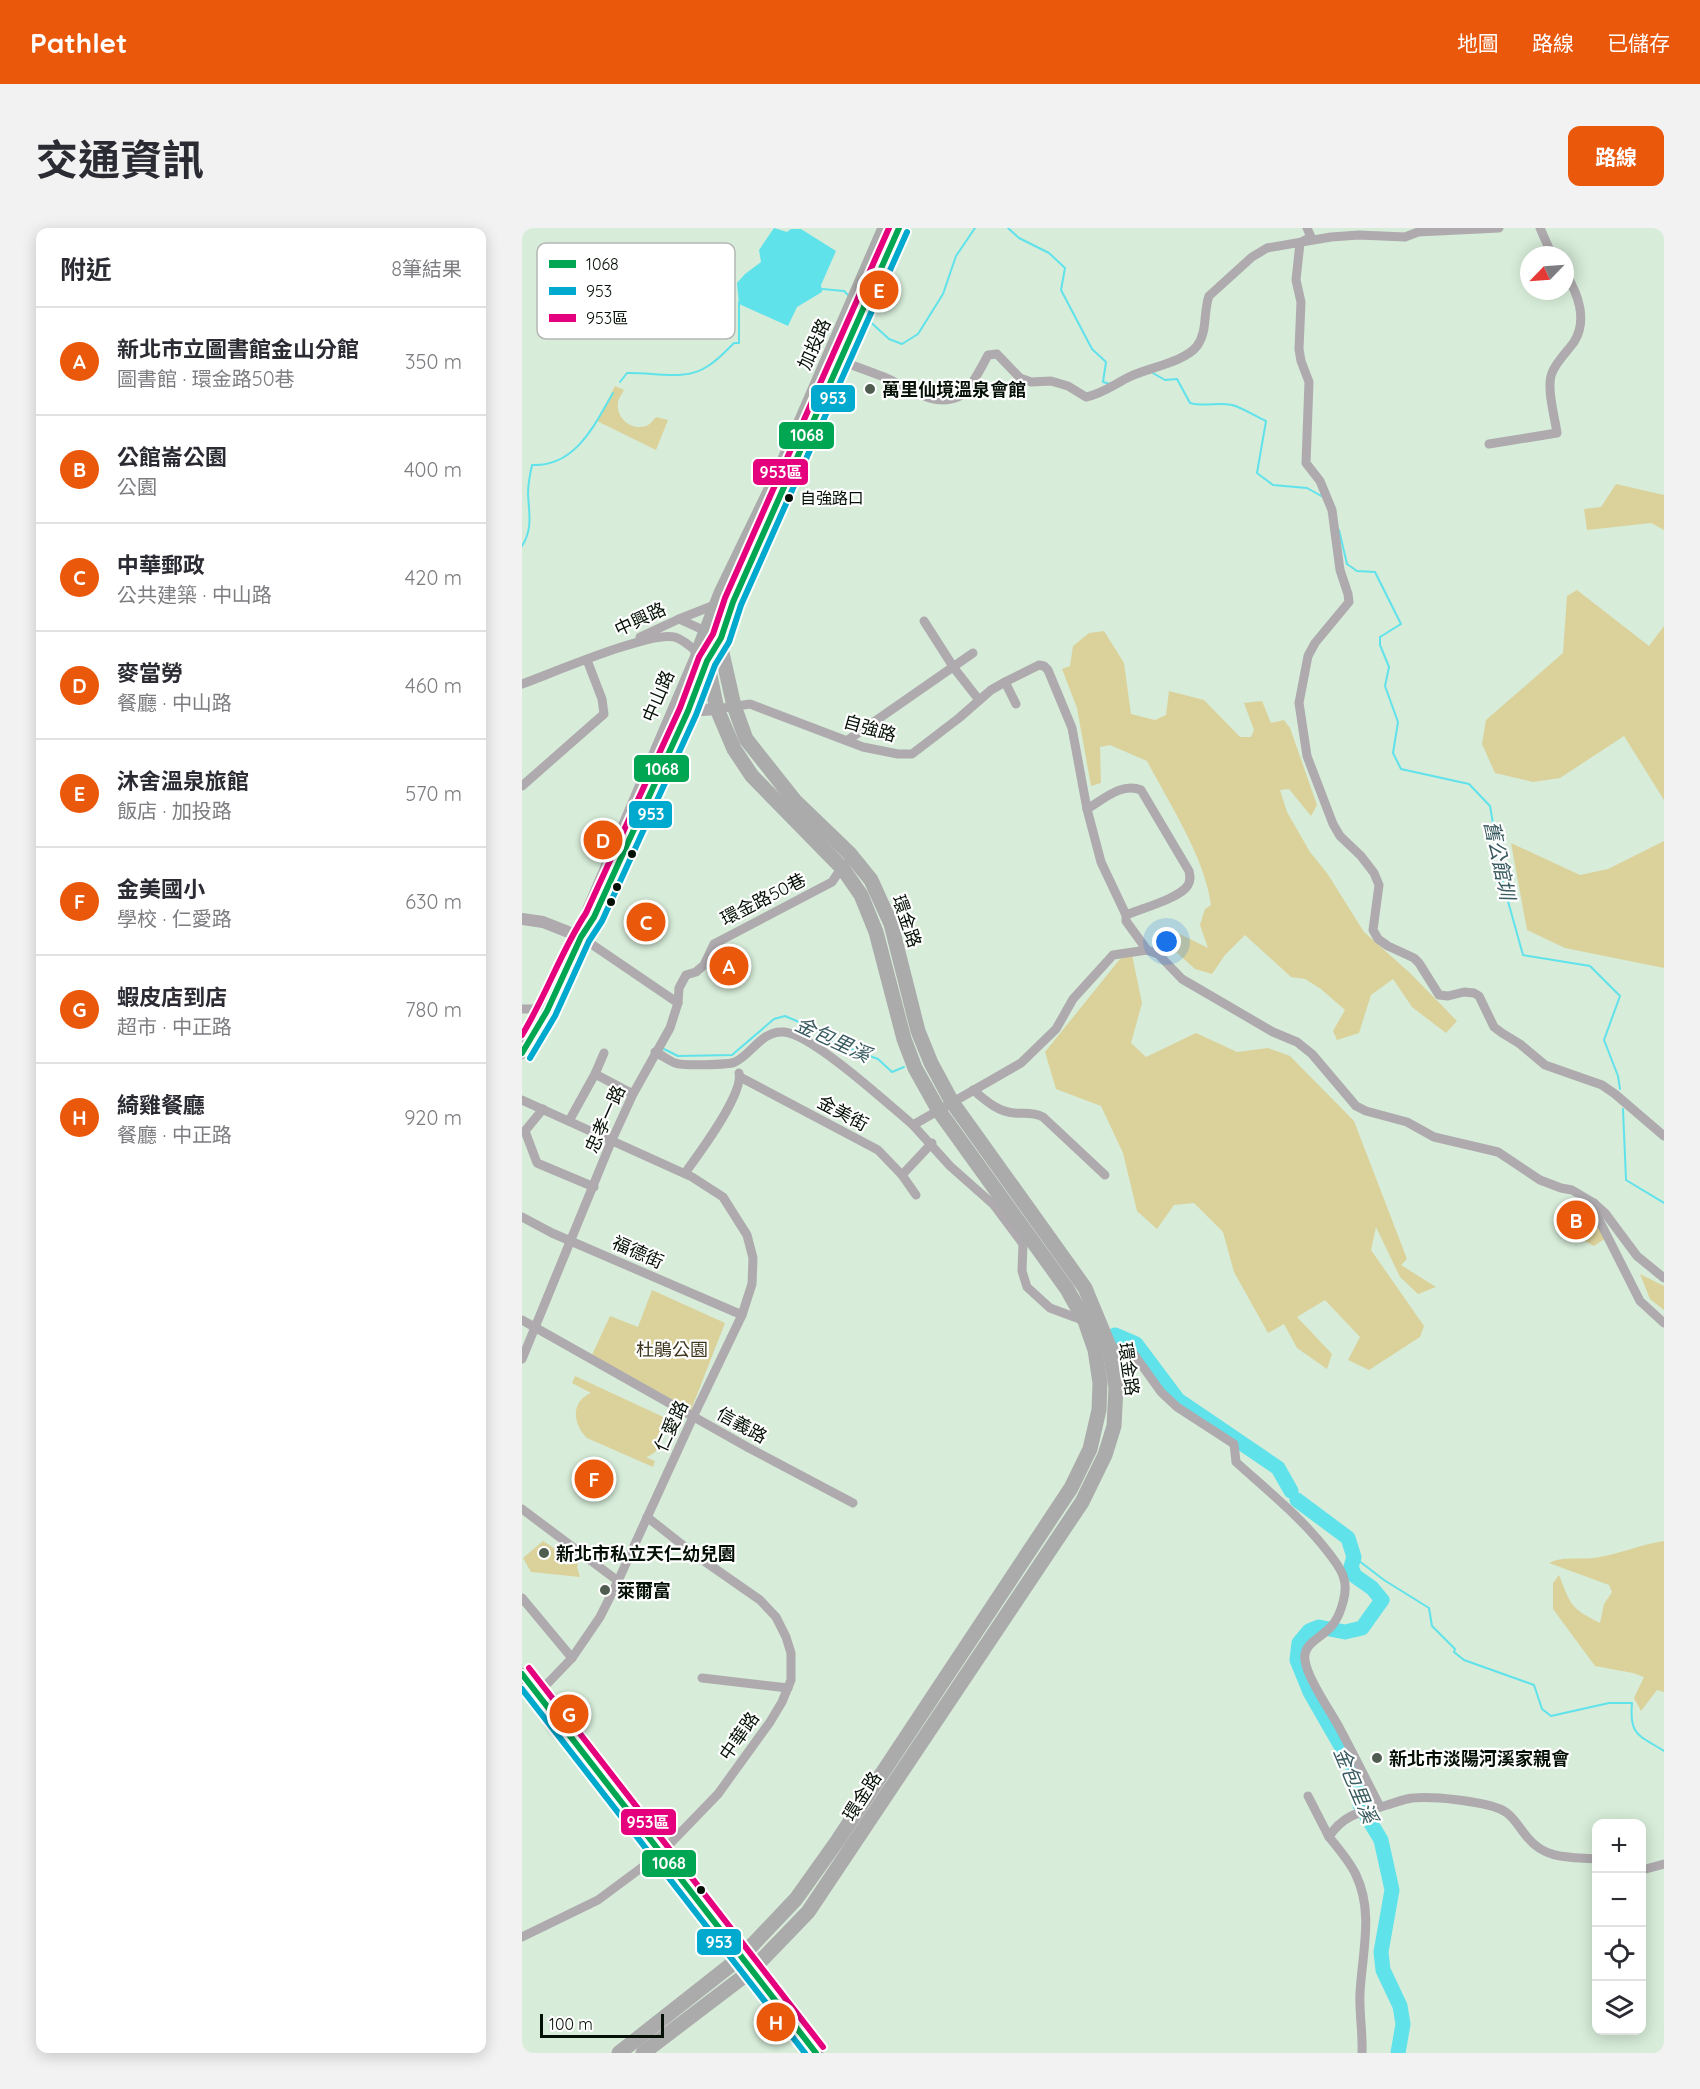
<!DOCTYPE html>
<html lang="zh-TW">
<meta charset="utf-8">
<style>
body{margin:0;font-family:Quicksand,"Noto Sans TC",sans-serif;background:#f2f2f3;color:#2b2b33}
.controls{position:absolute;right:18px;bottom:18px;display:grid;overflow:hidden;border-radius:12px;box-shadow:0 3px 15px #0003}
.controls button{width:54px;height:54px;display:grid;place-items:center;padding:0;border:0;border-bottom:2px solid #e1e1e2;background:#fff;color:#2b2b33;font:30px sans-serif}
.compass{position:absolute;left:998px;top:18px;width:54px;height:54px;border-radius:50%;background:#fff;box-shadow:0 3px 15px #0003;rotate:245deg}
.scale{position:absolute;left:18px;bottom:15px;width:124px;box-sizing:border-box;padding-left:6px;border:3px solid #051006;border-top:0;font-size:16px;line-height:21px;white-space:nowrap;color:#051006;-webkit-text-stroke:4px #fff;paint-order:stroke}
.you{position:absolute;left:645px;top:714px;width:21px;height:21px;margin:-15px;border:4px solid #fff;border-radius:50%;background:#1a73e8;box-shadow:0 0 0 9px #1a73e833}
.badge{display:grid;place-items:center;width:39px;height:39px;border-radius:50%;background:#ea580c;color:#fff;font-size:20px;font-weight:700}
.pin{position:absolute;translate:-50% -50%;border:3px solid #fff;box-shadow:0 2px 6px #0006}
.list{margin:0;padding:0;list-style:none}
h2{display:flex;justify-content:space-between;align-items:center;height:78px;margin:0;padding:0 24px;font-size:26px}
h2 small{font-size:20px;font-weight:400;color:#7c7c81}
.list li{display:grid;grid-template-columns:39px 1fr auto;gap:18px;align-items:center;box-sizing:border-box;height:108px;padding:0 24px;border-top:2px solid #e1e1e2}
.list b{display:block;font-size:22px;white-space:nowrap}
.list p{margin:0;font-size:20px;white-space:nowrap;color:#7c7c81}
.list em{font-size:20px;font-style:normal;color:#7c7c81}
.icon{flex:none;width:33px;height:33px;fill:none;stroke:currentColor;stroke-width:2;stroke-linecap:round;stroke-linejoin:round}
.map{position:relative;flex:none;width:1142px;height:1825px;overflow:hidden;border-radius:12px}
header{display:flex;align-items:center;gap:36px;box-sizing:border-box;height:84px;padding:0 30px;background:#ea580c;color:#fff}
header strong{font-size:28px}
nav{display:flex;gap:33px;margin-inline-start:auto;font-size:21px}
.intro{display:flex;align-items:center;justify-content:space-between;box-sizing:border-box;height:144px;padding:0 36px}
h1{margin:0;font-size:42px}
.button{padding:15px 27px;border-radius:12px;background:#ea580c;color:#fff;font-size:21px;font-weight:700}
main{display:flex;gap:36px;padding:0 36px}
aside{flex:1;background:#fff;border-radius:12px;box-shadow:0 3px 15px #0003}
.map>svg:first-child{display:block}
.green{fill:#dbd29b}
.water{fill:#60e2eb}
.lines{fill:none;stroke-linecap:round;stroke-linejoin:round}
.stream{stroke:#60e2eb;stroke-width:2}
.river{stroke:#60e2eb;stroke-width:15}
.minor{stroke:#aeaaae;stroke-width:9}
.tertiary{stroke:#aeaaae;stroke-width:12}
.primary{stroke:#acabac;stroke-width:15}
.bus-1-casing{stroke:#fff;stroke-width:10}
.bus-2-casing{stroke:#fff;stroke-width:10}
.bus-3-casing{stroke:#fff;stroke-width:10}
.bus-1{stroke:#00a651;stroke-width:6}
.bus-2{stroke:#00a9ce;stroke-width:6}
.bus-3{stroke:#e5007d;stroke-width:6}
.poi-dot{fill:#4e5d50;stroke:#fff;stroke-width:2}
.bus-dot{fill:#051006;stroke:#fff;stroke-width:2}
.labels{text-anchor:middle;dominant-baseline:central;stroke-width:4.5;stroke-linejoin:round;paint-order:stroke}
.bus-label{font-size:16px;fill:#051006;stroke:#fff;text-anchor:start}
.street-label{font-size:18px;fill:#051006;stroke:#fff}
.poi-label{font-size:18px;font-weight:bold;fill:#051006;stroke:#fff;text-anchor:start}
.park-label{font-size:18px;fill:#3f361e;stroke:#fff}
.water-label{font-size:20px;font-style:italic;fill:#3a5b60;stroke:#fff}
.key{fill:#fff;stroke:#b4b7b4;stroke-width:1.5}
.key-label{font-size:16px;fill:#051006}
.line-badge{stroke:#fff;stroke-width:2}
.badge-label{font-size:16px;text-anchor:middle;font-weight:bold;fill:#fff}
</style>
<header>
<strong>Pathlet</strong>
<nav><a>地圖</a><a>路線</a><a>已儲存</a></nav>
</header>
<div class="intro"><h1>交通資訊</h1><a class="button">路線</a></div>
<main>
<aside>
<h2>附近<small>8筆結果</small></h2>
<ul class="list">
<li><span class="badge">A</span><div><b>新北市立圖書館金山分館</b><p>圖書館 · 環金路50巷</p></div><em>350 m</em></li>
<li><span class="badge">B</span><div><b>公館崙公園</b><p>公園</p></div><em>400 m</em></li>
<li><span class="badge">C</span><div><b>中華郵政</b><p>公共建築 · 中山路</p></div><em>420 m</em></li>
<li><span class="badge">D</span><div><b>麥當勞</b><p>餐廳 · 中山路</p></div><em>460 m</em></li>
<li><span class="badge">E</span><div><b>沐舍溫泉旅館</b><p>飯店 · 加投路</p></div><em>570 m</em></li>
<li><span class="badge">F</span><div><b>金美國小</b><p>學校 · 仁愛路</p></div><em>630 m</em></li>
<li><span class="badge">G</span><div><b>蝦皮店到店</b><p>超市 · 中正路</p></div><em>780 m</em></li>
<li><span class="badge">H</span><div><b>綺雞餐廳</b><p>餐廳 · 中正路</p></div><em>920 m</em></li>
</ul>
</aside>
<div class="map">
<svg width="1142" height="1825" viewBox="0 0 1142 1825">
<rect width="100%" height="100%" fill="#d7ecd9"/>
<g class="green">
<path d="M93,158L102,162C100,166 96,171 96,175C94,190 109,203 124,198C128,197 131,192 134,189L146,192L134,222L75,193Z"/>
<path d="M1094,256L1142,267V302L1129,295L1065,302L1062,281L1079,279Z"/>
<path d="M1055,362L1127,418L1142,398V572L1102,508L1038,550L1011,554L973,545L960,516L964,492L1041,425L1045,368Z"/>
<path d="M582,403L602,435L609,486L633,492L644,487L647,463L682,472L718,509H729L732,502L722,475L740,473L749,495L762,492L768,500L795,577L789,588L767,561L758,562L765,584L788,624L805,645L842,704L888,745L935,793L924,805L890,779L871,751L849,767L837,805L815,812L811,803L823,782L799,761L783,751L769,749L723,707L703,727L690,746L673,741L645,716L658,706L686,720L678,697L683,681L689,677C683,630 647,575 625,533L588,517L578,519L579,555L569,558L555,480L540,441L548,438L551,418L567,405Z"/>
<path d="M1142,613V740L1043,720L1005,702L989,615L1058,647L1086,641Z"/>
<path d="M610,727L620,775L609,815L624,829L674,805L715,824L746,820L768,828L832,893L885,1031L879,1037L914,1059L896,1066L878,1049L854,999L849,1022L902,1098L898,1109L847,1142L826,1132L838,1109L803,1072L775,1089L810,1126L805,1141L775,1120L762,1096L746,1105L712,1044L701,1004L672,975L652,977L635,1001L615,983L601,925L579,878L534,861L523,824L598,731Z"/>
<path d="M1066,976L1084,1010L1072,1018L1035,998L1033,986Z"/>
<path d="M1118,1046L1142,1058V1082L1128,1071Z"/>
<path d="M130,1062L203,1095L169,1182L70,1127L88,1088L116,1099Z"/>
<path d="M53,1148L150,1193L147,1198L140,1195C142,1210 140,1224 124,1229L133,1233L131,1239L65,1210C51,1196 48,1174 69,1165L50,1155Z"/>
<path d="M21,1313L56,1336L55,1339L58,1349L9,1344L1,1330Z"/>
<path d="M1142,1313V1464L1135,1462L1119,1483L1112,1470L1122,1449L1111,1445L1073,1438L1031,1381V1355L1037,1347C1049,1377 1048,1380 1078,1395L1082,1376L1090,1364L1087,1357L1027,1335C1043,1327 1061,1333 1078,1329C1100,1325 1120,1316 1142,1313Z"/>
</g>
<path class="water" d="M252,0L265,4L269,1H279L314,23L299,57L300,64L275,79L266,98L217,76L215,55L223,46L239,34L237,22Z"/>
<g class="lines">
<g class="stream">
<path d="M486,0L497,10L527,25L543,40L539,62L570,121L584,134L581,154L588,156"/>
<path d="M300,61L322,63L328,69"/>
<path d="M343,89L367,111L380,116L396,106L421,66L434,28L453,0"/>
<path d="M629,144L643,152L655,151L668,175C683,179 695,174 710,177C721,180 733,188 744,193L735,245L751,257L785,260L801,269"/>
<path d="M98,154L105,145C132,144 163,154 186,138C196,132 204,123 212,115H217V74"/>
<path d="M817,302L825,336L835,343L853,344L879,396L858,409V417L867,439L863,458L876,494L871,525L879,541L947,556L968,578L982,659L1001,727L1068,738L1098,768L1082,812L1096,848L1098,861"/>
<path d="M0,318C11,301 7,285 6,266C6,256 8,246 10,237C53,239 72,198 91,165"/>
<path d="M142,821L156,828L210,827L252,791L263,788L289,799L313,815L356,831L370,844L382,839"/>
<path d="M1101,881L1104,952L1142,975"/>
<path d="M832,1329L862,1352L907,1380L910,1398L933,1421L932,1424L942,1432L1012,1457L1020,1481L1029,1488L1087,1475H1110C1107,1508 1117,1507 1142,1523"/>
</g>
<g class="river">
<path d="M593,1107L614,1116L656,1172L756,1240L769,1263"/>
<path d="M775,1272L826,1310L832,1329L829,1339L833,1348L850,1360L860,1372L840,1400L823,1404L797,1399L787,1403L777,1415L775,1432L788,1464L831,1539L838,1577L859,1612L870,1662L859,1724L861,1742L878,1778L881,1796L876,1825"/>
</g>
<g class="minor">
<path d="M785,0L789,9L778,15L774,52L779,74L777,121L779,133L787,154L784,235L798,253L810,282L818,342L826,366L827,374L793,415L786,428L777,475L785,528L811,596L818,608L839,628L852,645L857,657L851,702L856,711L866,718L892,730L897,735L917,767L926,768L942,764L952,765L957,768L972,799L980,805L998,816L1023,837L1080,857L1093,866L1142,908"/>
<path d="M1018,0L1030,27"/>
<path d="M309,129C326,136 344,142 362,149C384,158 411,180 436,169C447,165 460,138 466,127L475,126L498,150L509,154L529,153L546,158L564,169C580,166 593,156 607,149C625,140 663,134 675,118C686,103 681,84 687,68L730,29L745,20L809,9L837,7L883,9L896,4L977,0"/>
<path d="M967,216L1035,205C1033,190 1024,159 1030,145C1034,134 1045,124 1052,114C1066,92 1056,65 1043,45"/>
<path d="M157,391L195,376"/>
<path d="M402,393L432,440L457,472"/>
<path d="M118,409L157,391L199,410"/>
<path d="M483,454L517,437L522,438L526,442L550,500L565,581"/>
<path d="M0,456C28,446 128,403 152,409C160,410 169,420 176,424"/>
<path d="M195,481L228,476L341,519L376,526H390L437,490L469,462L483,454L494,476"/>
<path d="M326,512L451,425"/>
<path d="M0,558L82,486L80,471L65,432"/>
<path d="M604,687L579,634L565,581C582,571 600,554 619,562L667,643C668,648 669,652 666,657C659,670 618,681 604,687V693L625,722"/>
<path d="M156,775L157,760L164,747L174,744L182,737L192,716L310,654L322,636"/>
<path d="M0,781H15L25,783"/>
<path d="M133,824C140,827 147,833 153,835C161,838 206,837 213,834C230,826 240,802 262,804C290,806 366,876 391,897L499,835L534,801L551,771L591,727L625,722L636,726L660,751L751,804L775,814L790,826L834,878L844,883L885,894L912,909L976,924L1018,952L1039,960L1050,962L1072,975L1083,985L1115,1028L1142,1050"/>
<path d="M73,846L111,866"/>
<path d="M218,849L356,922L380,947L394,967"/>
<path d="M451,862C463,872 476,884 492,885C504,886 510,884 521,889L583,947"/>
<path d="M0,872L170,949L201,969L225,1007L231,1030L230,1056L220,1087L171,1189L96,1353L78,1389L50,1430L27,1454L14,1464"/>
<path d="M21,881L3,903L15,935L72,959"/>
<path d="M47,893L73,846L82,825"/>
<path d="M391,897L428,938L472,977L501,1016L500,1043L505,1059L528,1080L563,1093"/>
<path d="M163,945C176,927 222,866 217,845"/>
<path d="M380,947L410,915"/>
<path d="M1072,975V982L1118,1073L1142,1095"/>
<path d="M0,989L30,1005L220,1087"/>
<path d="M0,1092L227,1220L331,1275"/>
<path d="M585,1119L605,1121L611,1125L639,1164L655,1179L712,1216L714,1234C746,1263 780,1290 806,1324C812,1332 820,1341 822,1351C826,1363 819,1385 812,1395C803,1409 780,1414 783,1432C785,1450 809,1484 818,1501C832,1527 845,1553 858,1579C836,1584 819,1589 807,1609C817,1621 828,1634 834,1647C852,1684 840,1726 838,1765C837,1785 841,1805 840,1825"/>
<path d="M0,1131L89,914L111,866L148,800L156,775L59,709"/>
<path d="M0,1281L96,1353"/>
<path d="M0,1370L50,1430"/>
<path d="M180,1450L266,1460"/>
<path d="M786,1568L807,1609"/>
<path d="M858,1579C867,1577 876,1573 885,1571C904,1567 970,1573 985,1585C993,1591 999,1602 1006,1610C1024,1632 1049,1629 1074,1631"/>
<path d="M1120,1642L1142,1636"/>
<path d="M0,1709L76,1672L138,1626L196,1566L248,1494L260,1474L269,1452V1425L264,1409L254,1389L238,1372L172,1326L125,1289"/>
</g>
<g class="tertiary">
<path d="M166,483L195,481"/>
<path d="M66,682L176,424"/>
<path d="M0,691L21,694L59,709"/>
<path d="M0,825L25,783L59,709L72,689L166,483L185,433"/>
<path d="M0,1446L230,1742"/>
</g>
<g class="primary">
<path d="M327,112L377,0"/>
<path d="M194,417L199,410L211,374L306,159"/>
<path d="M230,1742L294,1825"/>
<path d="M97,1825L219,1729L274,1671L316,1612L549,1260L568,1221L577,1182L578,1155L573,1122L563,1093L545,1061L417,883L393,840L382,811L354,704L339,667L321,641L230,548L212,521L195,481L185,433L176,424L199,365L257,245L363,0"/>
<path d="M121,1825L230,1742L286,1684L560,1274L583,1227L592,1198L594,1159L587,1118L563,1060L430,874L409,835L396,803L369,696L349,652L328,626L273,573L224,511L212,478L200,425L199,410"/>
</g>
<defs>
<g id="bus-1">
<path d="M0,825L25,783L59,709L72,689L166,483L185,433L199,410L211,374L377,0"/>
<path d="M0,1446L294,1825"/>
</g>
<g id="bus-2">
<path d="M8,830L33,788L67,713L80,693L174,487L193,437L207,414L219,377L385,4"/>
<path d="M0,1461L283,1825"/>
</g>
<g id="bus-3">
<path d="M0,807C24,768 39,723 64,685L158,480L177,429L191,406L203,370L367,0"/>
<path d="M7,1440L301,1819"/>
</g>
</defs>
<use href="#bus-1" class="bus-1-casing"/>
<use href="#bus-2" class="bus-2-casing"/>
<use href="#bus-3" class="bus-3-casing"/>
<use href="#bus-1" class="bus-1"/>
<use href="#bus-2" class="bus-2"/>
<use href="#bus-3" class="bus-3"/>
</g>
<g class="poi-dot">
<circle cx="348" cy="161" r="6"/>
<circle cx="22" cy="1325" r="6"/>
<circle cx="83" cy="1362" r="6"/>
<circle cx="855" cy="1530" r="6"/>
</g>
<g class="bus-dot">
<circle cx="267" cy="270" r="5"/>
<circle cx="110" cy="626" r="5"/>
<circle cx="95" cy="659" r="5"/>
<circle cx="89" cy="674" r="5"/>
<circle cx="179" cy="1662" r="5"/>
</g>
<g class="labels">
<g class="bus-label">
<text x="278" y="270">自強路口</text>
</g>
<g class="street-label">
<text transform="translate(292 116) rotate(-66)">加投路</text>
<text transform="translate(118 391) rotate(-25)">中興路</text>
<text transform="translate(136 468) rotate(-67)">中山路</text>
<text transform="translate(348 500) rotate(16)">自強路</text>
<text transform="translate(241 671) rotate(-27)">環金路50巷</text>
<text transform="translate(385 693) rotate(71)">環金路</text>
<text transform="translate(321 885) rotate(28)">金美街</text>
<text transform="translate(83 891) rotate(-66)">忠孝一路</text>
<text transform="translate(116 1024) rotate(24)">福德街</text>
<text transform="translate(607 1141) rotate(82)">環金路</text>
<text transform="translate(220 1197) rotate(29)">信義路</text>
<text transform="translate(149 1198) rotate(-65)">仁愛路</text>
<text transform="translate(217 1508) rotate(-55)">中華路</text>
<text transform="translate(340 1568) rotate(-57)">環金路</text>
</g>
<g class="poi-label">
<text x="360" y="161">萬里仙境溫泉會館</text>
<text x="34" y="1325">新北市私立天仁幼兒園</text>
<text x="95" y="1362">萊爾富</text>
<text x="867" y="1530">新北市淡陽河溪家親會</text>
</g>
<g class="park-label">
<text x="150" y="1121">杜鵑公園</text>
</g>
<g class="water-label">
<text transform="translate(978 632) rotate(78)">舊公館圳</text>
<text transform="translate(311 811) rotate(25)">金包里溪</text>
<text transform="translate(834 1557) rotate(67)">金包里溪</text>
</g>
</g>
<rect x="15" y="15" width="198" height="96" rx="9" class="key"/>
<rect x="27" y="32" width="27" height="8" fill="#00a651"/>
<rect x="27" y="59" width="27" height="8" fill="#00a9ce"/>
<rect x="27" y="86" width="27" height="8" fill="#e5007d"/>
<g class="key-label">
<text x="64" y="42">1068</text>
<text x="64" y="69">953</text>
<text x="64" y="96">953區</text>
</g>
<g class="line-badge">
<rect x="288" y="156" width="46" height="29" rx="6" fill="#00a9ce"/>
<rect x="256" y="193" width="57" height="29" rx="6" fill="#00a651"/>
<rect x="230" y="230" width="57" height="28" rx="6" fill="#e5007d"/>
<rect x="111" y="526" width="57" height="29" rx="6" fill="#00a651"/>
<rect x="106" y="572" width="45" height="29" rx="6" fill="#00a9ce"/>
<rect x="98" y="1580" width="57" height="28" rx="6" fill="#e5007d"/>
<rect x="119" y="1621" width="56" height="29" rx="6" fill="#00a651"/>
<rect x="174" y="1700" width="46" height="28" rx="6" fill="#00a9ce"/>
</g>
<g class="badge-label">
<text x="311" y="176">953</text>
<text x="285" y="213">1068</text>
<text x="259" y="250">953區</text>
<text x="140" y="547">1068</text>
<text x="129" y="592">953</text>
<text x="126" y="1600">953區</text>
<text x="147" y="1641">1068</text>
<text x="197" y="1720">953</text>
</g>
</svg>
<div class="controls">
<button>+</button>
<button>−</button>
<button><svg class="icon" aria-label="locate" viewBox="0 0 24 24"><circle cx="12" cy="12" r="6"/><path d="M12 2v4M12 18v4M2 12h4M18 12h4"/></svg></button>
<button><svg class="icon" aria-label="layers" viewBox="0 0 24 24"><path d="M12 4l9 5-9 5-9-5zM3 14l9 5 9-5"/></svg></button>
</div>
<svg class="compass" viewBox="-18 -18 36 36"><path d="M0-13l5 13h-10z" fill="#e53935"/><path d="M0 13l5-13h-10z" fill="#7c7c81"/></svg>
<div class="scale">100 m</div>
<div class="you"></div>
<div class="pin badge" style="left:207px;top:738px">A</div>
<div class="pin badge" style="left:1054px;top:992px">B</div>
<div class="pin badge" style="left:124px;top:694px">C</div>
<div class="pin badge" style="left:81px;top:612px">D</div>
<div class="pin badge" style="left:357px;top:62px">E</div>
<div class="pin badge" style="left:72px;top:1251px">F</div>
<div class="pin badge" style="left:47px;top:1486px">G</div>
<div class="pin badge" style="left:254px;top:1794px">H</div>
</div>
</main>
